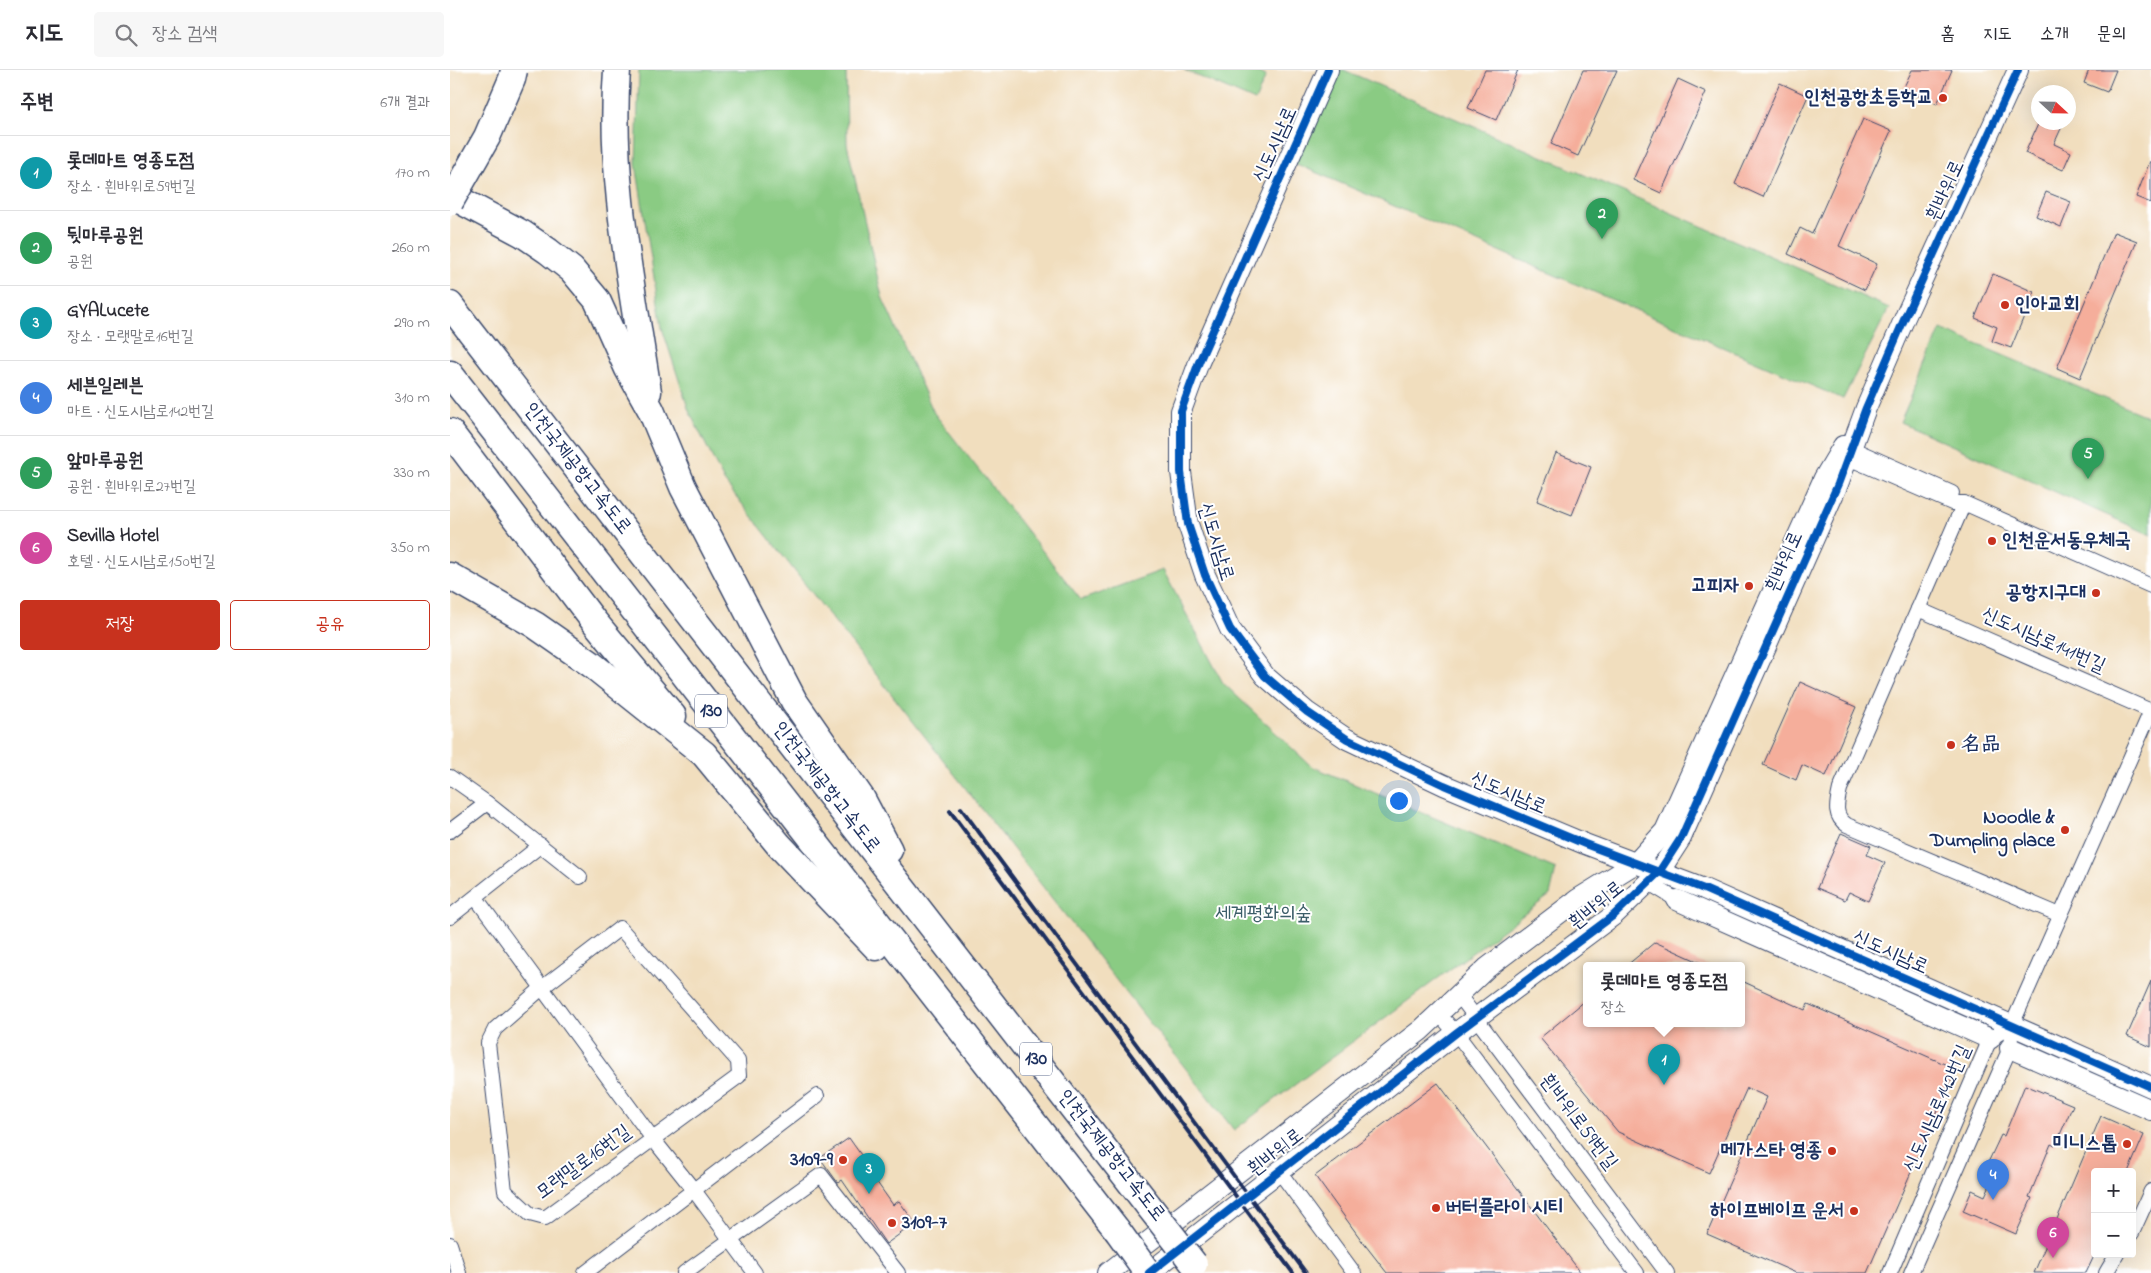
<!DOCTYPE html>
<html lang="ko">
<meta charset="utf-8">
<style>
body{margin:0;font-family:"Indie Flower","LXGW WenKai TC","Poor Story",sans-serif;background:#f7f7f7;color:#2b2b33}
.controls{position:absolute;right:15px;bottom:15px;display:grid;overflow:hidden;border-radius:5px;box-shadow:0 5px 20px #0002}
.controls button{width:45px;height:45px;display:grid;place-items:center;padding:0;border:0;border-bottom:1px solid #e1e1e2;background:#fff;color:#2b2b33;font:25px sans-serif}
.compass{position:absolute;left:1581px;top:15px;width:45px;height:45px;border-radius:50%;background:#fff;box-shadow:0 5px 20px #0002;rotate:112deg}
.you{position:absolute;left:948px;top:730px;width:18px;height:18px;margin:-12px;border:4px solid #fff;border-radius:50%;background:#1a73e8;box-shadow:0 0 0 8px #1a73e833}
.badge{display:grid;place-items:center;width:32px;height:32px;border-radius:50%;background:#c8321e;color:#fff;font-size:16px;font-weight:700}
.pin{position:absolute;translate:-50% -41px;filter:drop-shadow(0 1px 2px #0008)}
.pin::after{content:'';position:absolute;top:26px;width:18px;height:15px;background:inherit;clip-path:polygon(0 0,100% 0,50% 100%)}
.popup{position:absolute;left:1133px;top:892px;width:162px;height:65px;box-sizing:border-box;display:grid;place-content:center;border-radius:5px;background:#fff;filter:drop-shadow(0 1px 4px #0005);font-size:16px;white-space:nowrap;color:#7c7c81}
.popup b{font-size:19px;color:#2b2b33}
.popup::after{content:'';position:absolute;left:50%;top:100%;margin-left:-10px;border:10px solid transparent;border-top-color:#fff}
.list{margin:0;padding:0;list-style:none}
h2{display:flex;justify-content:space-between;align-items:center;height:65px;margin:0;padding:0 20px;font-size:21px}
h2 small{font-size:16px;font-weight:400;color:#7c7c81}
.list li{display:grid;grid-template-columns:32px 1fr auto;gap:15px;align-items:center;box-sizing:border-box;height:75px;padding:0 20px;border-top:1px solid #e1e1e2}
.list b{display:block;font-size:19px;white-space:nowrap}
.list p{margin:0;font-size:16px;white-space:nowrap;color:#7c7c81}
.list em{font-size:16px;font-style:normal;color:#7c7c81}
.actions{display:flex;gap:10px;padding:15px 20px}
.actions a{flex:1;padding:11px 0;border:1px solid #c8321e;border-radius:5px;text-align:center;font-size:18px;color:#c8321e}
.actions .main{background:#c8321e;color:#fff}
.icon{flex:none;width:28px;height:28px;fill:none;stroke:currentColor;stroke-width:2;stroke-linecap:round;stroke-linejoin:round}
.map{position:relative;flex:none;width:1701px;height:1203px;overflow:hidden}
header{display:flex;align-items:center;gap:30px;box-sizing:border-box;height:70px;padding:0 25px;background:#fff;border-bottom:1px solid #e1e1e2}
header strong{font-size:24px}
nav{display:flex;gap:28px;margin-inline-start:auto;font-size:18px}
.search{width:350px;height:45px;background:#f7f7f7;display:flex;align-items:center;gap:12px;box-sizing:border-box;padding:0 18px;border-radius:5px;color:#7c7c81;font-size:19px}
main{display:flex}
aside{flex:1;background:#fff}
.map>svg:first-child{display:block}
.green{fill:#8acb83;stroke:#527d70}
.building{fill:#f5ae9b}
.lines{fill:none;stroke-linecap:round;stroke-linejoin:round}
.street-casing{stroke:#3b496c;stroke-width:16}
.secondary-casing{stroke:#3b496c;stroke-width:22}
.highway-casing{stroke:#3b496c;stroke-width:29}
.street{stroke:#fff;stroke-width:14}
.secondary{stroke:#fff;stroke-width:20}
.highway{stroke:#fff;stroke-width:26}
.rail{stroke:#1b2f5e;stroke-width:4}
.highway-bridge-casing{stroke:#3b496c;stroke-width:29;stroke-linecap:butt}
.highway-bridge{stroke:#fff;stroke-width:26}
.cycleway-casing{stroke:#fff;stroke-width:11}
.cycleway{stroke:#0057b8;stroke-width:8}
.poi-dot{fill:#c8321e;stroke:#fff;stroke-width:2}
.labels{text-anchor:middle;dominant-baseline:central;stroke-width:4;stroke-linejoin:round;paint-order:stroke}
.shield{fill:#fff;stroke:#5f6d8e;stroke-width:1}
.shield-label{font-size:19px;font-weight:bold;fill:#1b2f5e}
.poi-label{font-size:20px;font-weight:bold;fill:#1b2f5e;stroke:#fff;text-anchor:end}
.street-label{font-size:20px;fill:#1b2f5e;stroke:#fff}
.park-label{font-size:20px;fill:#3c5e69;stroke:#fff}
</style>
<header>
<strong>지도</strong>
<div class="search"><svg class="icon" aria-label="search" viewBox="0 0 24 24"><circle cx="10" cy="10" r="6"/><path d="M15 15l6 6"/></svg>장소 검색</div>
<nav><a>홈</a><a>지도</a><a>소개</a><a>문의</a></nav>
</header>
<main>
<aside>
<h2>주변<small>6개 결과</small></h2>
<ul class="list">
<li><span class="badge" style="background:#0f9aa8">1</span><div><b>롯데마트 영종도점</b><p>장소 · 흰바위로59번길</p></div><em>170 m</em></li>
<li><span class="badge" style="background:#2e9e5b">2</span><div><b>뒷마루공원</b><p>공원</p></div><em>260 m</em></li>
<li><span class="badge" style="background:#0f9aa8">3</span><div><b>GYALucete</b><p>장소 · 모랫말로16번길</p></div><em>290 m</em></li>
<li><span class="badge" style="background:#3f7fe0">4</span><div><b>세븐일레븐</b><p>마트 · 신도시남로142번길</p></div><em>310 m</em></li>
<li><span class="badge" style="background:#2e9e5b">5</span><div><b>앞마루공원</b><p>공원 · 흰바위로27번길</p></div><em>330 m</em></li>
<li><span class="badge" style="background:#d1479c">6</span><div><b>Sevilla Hotel</b><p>호텔 · 신도시남로150번길</p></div><em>350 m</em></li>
</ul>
<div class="actions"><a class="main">저장</a><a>공유</a></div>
</aside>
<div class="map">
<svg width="1701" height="1203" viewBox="0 0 1701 1203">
<rect width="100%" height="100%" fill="#fff"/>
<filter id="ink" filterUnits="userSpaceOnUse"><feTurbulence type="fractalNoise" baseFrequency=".02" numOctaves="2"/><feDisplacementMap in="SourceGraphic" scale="10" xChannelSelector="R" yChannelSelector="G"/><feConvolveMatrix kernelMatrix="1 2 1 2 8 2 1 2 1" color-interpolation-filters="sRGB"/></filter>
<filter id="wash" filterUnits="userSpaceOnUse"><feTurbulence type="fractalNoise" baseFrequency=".0096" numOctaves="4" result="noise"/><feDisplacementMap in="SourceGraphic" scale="20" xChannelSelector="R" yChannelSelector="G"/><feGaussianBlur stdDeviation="1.12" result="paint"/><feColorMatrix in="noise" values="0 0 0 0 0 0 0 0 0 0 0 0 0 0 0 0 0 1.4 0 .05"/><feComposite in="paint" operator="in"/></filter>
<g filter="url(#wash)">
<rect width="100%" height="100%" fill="#f1debe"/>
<g class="green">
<path d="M189,0H396L397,74L432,227L484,343L631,530L713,500L773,613L861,696L1106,799L1100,825L784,1060L274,411L239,341L212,258L186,94Z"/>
<path d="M734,0H803L816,6L805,31Z"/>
<path d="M878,0H894L1439,238L1393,329L837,90Z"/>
<path d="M1491,259L1701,348V465L1450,352Z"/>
</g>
<g id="blocks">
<g class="building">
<path d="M1035,0H1068L1046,50L1018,38Z"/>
<path d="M1133,0H1167L1128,86L1101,74Z"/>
<path d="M1462,0H1502L1487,34L1453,19Z"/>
<path d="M1639,0H1666L1657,22L1634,13Z"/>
<path d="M1228,9L1256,22L1211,123L1183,110Z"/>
<path d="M1330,13L1358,26L1313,127L1285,114Z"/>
<path d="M1413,49L1441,61L1389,176L1427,194L1415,220L1338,184L1350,158L1362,164Z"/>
<path d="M1589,52H1614L1604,74L1621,82L1613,100L1575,83Z"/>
<path d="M1700,91L1701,92V133L1686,127Z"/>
<path d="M1596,122L1621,132L1611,157L1586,146Z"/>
<path d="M1664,162L1687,171L1630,308L1607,298Z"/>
<path d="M1543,204L1584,222L1561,278L1542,271L1547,257L1525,248Z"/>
<path d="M1106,383L1141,397L1122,445L1087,431Z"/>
<path d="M1350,612L1406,637L1376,706L1352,695L1346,710L1313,695Z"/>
<path d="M1391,763L1421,776L1417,785L1435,793L1418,831L1399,822L1395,830L1367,818Z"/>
<path d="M1205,872L1258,896H1176Z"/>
<path d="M1292,911L1355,940L1358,934L1506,999L1417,1203H1346L1257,1164L1317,1027L1297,1018L1259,1103L1168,1062L1090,968L1136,930V954H1292Z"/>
<path d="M1701,911V977L1677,966Z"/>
<path d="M988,1013L1046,1090L1131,1203H937L912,1171L865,1106Z"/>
<path d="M1575,1015L1623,1035L1605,1076L1601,1074L1579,1127L1582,1128L1566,1164L1513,1141L1522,1120L1535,1126L1545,1104L1535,1099L1551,1065L1554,1066Z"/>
<path d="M1651,1046L1694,1065L1678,1102H1645V1184L1636,1203H1584Z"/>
<path d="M399,1068L416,1092L414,1094L443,1135L449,1131L465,1153L436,1174L392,1110L388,1113L370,1088Z"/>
</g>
</g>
</g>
<g filter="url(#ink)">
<use href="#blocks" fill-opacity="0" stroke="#3b496c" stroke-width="1"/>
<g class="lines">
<defs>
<g id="street">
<path d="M1394,375L1502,423"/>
<path d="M1389,384L1502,433H1514L1701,516"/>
<path d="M1514,433L1390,719C1387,733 1383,746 1397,755L1610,845"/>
<path d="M1468,539L1701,641"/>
<path d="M0,707L37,733L130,807"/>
<path d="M0,761L37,733"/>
<path d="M1199,813L1227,830"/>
<path d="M26,828L203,1069L243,1119L305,1203"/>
<path d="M0,847L91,775"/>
<path d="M170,858L288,991L289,1006L95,1148L80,1144L55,1121L38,973L45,959L93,917Z"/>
<path d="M1008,924L1217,1203"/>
<path d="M988,943L1006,963L1187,1203"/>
<path d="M829,1101L904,1203"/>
<path d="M1682,1163L1701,1121"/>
<path d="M0,1174L9,1203"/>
<path d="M135,1203L367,1026"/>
<path d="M234,1203L371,1105L448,1203"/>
<path d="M1440,1203L1540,969L1562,955"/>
<path d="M1461,1203L1560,978L1562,955L1701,641"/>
<path d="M1656,1203L1667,1184"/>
</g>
<g id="secondary">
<path d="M878,0L749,292L731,341V402L738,454L755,505L780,559L815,606L857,642L897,669L994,715L1135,774L1254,819L1701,1017"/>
<path d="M1227,830L1540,969"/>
<path d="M1560,978L1701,1040"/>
<path d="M658,1203L971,960L1037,898L1128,829L1186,793L1215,761L1374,408L1393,376"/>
<path d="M699,1203L1006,963L1164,845L1209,802L1231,768L1388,414L1416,338L1456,245L1568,0"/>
</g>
<g id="highway">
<path d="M167,0C159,108 182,215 198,322"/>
<path d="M0,125L73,164L98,181L122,200L147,230L178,299L201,340L233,417L344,631L412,729L439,780"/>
<path d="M0,235L698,1135"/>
<path d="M0,304L667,1160"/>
<path d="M0,362L143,550L223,646"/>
<path d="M0,506L85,555L141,594L254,684L329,775L426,877"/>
</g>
</defs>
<use href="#street" class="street-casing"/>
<use href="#secondary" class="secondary-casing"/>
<use href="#highway" class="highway-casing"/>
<use href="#street" class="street"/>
<use href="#secondary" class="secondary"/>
<use href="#highway" class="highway"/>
<g class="rail">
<path d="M511,738L856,1203"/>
<path d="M500,741L843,1203"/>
</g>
<defs>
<g id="highway-bridge">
<path d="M0,132L37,67L62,9L64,0"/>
<path d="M698,1135L744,1194"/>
<path d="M667,1160L698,1203"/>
</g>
</defs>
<use href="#highway-bridge" class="highway-bridge-casing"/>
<use href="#highway-bridge" class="highway-bridge"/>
<defs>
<g id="cycleway">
<path d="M878,0L749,292L731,341V402L738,454L755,505L780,559L815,606L857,642L897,669L994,715L1135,774L1254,819L1701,1017"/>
<path d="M699,1203L1006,963L1164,845L1209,802L1231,768L1388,414L1416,338L1456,245L1568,0"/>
</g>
</defs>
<use href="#cycleway" class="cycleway-casing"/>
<use href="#cycleway" class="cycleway"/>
</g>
</g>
<g class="poi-dot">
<circle cx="1493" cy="28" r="5"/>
<circle cx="1555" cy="235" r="5"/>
<circle cx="1542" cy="471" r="5"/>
<circle cx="1299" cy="516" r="5"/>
<circle cx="1646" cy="523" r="5"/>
<circle cx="1501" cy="675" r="5"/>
<circle cx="1615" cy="760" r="5"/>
<circle cx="1677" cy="1074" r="5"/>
<circle cx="1382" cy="1081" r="5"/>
<circle cx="393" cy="1090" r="5"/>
<circle cx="986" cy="1138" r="5"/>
<circle cx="1404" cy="1141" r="5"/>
<circle cx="442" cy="1153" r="5"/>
</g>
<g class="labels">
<g class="shield">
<rect x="245" y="624.5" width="32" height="33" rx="4"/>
<rect x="570" y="972.5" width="32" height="33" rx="4"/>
</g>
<g class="shield-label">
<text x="261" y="641">130</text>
<text x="586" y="989">130</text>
</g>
<g class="poi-label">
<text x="1483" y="28">인천공항초등학교</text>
<text x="1565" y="235" text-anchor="start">인아교회</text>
<text x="1552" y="471" text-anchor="start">인천운서동우체국</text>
<text x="1289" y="516">고피자</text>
<text x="1636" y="523">공항지구대</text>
<text x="1511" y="675" text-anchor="start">名品</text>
<text x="1605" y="748">Noodle &amp;<tspan x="1605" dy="23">Dumpling place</tspan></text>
<text x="1667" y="1074">미니스톱</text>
<text x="1372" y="1081">메가스타 영종</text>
<text x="383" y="1090">3109-9</text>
<text x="996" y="1138" text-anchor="start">버터플라이 시티</text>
<text x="1394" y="1141">하이프베이프 운서</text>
<text x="452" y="1153" text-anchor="start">3109-7</text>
</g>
<g class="street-label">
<text transform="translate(826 75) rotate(-66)">신도시남로</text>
<text transform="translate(1496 121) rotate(-65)">흰바위로</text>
<text transform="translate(127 399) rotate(52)">인천국제공항고속도로</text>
<text transform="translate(765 472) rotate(73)">신도시남로</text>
<text transform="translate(1335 492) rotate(-66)">흰바위로</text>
<text transform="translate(1593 571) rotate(24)">신도시남로141번길</text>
<text transform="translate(376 718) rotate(52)">인천국제공항고속도로</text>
<text transform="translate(1058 724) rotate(23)">신도시남로</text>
<text transform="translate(1147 836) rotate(-39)">흰바위로</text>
<text transform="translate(1440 883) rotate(24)">신도시남로</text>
<text transform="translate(1488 1039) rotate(-66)">신도시남로142번길</text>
<text transform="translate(1128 1052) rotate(53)">흰바위로59번길</text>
<text transform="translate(826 1083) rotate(-38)">흰바위로</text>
<text transform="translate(661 1086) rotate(52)">인천국제공항고속도로</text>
<text transform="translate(134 1093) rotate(-36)">모랫말로16번길</text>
</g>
<g class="park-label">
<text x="813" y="844">세계평화의숲</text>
</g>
</g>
</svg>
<div class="controls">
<button>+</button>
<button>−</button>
</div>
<svg class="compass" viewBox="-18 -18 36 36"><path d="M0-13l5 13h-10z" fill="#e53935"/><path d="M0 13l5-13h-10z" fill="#7c7c81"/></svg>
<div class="you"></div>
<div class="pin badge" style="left:1214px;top:1015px;background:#0f9aa8">1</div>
<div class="popup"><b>롯데마트 영종도점</b>장소</div>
<div class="pin badge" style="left:1152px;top:169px;background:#2e9e5b">2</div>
<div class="pin badge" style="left:419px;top:1124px;background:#0f9aa8">3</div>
<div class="pin badge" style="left:1543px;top:1130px;background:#3f7fe0">4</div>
<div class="pin badge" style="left:1638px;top:409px;background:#2e9e5b">5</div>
<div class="pin badge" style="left:1603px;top:1188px;background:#d1479c">6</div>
</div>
</main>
